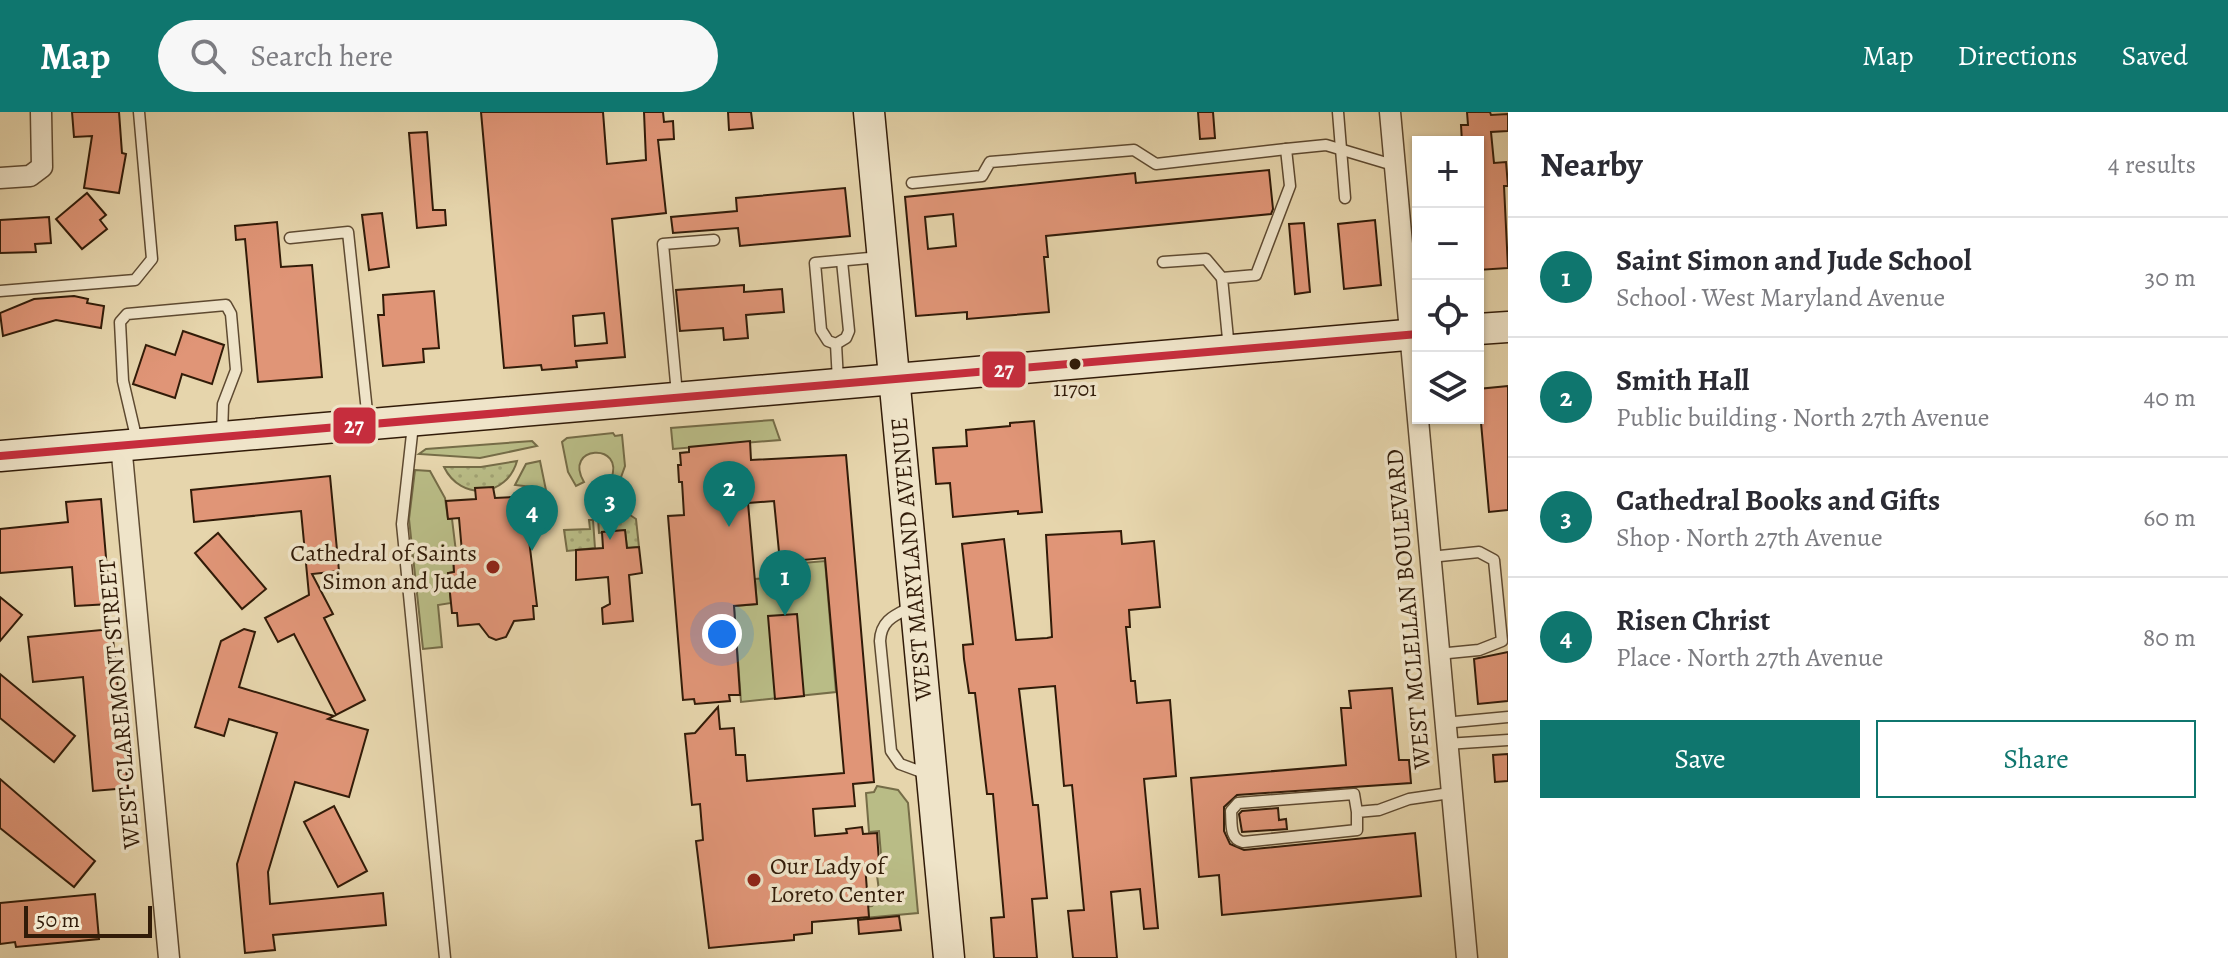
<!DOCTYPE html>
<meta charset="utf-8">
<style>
body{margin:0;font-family:Alegreya,serif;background:#f7f7f7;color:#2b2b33}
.controls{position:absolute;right:24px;top:24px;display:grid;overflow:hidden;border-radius:0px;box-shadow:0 2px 6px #0004}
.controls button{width:72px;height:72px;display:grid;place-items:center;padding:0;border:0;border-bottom:2px solid #e1e1e2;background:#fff;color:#2b2b33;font:40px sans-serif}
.scale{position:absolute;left:24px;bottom:20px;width:128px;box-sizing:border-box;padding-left:8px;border:4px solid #311b08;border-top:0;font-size:22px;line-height:28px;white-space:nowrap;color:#311b08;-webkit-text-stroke:6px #efe4c9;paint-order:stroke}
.you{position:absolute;left:722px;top:522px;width:28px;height:28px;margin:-20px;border:6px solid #fff;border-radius:50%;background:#1a73e8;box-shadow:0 0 0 12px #1a73e833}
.badge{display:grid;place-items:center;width:52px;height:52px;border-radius:50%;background:#0f766e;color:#fff;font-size:26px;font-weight:700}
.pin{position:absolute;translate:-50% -66px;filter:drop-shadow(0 2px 4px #0008)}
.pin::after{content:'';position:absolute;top:42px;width:28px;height:24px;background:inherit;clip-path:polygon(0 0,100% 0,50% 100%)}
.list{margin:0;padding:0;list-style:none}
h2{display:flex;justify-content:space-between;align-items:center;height:104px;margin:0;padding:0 32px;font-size:34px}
h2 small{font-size:26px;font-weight:400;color:#7c7c81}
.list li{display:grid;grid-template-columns:52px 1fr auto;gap:24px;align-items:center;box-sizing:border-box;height:120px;padding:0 32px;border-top:2px solid #e1e1e2}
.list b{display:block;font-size:30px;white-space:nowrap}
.list p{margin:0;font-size:26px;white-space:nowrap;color:#7c7c81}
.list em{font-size:26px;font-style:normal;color:#7c7c81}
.actions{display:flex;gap:16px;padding:24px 32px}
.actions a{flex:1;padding:18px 0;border:2px solid #0f766e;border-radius:0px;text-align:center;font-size:28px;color:#0f766e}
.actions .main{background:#0f766e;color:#fff}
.icon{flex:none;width:44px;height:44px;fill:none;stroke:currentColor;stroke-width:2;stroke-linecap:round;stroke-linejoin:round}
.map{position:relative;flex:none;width:1508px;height:846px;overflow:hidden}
header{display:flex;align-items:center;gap:48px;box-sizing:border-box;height:112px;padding:0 40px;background:#0f766e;color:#fff}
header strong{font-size:38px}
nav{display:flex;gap:44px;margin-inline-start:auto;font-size:28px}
.search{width:560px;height:72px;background:#f7f7f7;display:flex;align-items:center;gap:20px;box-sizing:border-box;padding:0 28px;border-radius:44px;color:#7c7c81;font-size:30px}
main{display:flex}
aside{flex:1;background:#fff}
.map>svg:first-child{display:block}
.grass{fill:#b9bc86;stroke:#756c47;stroke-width:2}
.garden{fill:url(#garden-dots);stroke:#756c47;stroke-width:2}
.building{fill:#e09577;stroke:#311b08;stroke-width:2;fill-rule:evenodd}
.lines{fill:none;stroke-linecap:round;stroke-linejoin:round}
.lane-casing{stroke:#5e4a31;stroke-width:13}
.street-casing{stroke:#5e4a31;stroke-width:23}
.secondary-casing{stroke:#311b08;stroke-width:33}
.lane{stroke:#efe4c9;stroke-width:10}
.street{stroke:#efe4c9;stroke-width:20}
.secondary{stroke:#efe4c9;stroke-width:30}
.bus-1-casing{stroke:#efe4c9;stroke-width:14}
.bus-1{stroke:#c62d3d;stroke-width:8}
.bus-dot{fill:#311b08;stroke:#efe4c9;stroke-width:3}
.poi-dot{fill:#8f2418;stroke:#efe4c9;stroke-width:3}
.labels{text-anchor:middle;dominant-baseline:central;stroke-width:7;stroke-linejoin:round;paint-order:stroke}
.bus-label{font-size:22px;fill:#311b08;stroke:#efe4c9}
.poi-label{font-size:24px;fill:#311b08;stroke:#efe4c9;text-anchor:end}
.street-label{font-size:24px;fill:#311b08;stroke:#efe4c9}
.line-badge{stroke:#efe4c9;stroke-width:3}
.badge-label{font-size:22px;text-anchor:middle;font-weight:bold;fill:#fff}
</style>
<header>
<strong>Map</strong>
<div class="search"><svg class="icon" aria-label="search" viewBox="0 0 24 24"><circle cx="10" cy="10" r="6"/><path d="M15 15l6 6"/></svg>Search here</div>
<nav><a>Map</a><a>Directions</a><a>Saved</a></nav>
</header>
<main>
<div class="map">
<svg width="1508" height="846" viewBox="0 0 1508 846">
<defs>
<pattern id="garden-dots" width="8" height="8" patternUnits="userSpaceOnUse" patternTransform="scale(2)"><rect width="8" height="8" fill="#b9bc86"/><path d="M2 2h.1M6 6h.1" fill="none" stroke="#a0a172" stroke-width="1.8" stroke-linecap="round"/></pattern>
</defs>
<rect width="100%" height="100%" fill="#e6d5ac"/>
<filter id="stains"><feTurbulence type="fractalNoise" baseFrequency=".0025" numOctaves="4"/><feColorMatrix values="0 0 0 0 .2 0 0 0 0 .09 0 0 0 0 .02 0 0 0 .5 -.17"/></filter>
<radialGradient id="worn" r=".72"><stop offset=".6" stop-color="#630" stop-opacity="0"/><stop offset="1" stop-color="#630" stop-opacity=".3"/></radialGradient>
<g class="grass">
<path d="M773,308L780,328L673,337L671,316Z"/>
<path d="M613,321L615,324L622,323L625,354L620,368L614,370L611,367C626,330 562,333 584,370L576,374L568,360L562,330L567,326Z"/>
<path d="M532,329L537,334L480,346L419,342L426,337Z"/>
<path d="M540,349L548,388L538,389L532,375L515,373L526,352Z"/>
<path d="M415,358L430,359L445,386L448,407H452L456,440L453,441L454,460L448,461L451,491L438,493L442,535L423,537L409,407Z"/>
<path d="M825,449L836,580L741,590L734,494L757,492L755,467L769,466V454Z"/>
<path d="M877,674L898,678L908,691L918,801L864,806L863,795L872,794L880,786L876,756L882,755L879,719L869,720L866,681L874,680Z"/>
</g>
<g class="garden">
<path d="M517,349C507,385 461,390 444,355H481Z"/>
<path d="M630,403L636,407L639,435L627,436L625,418L599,421L598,406Z"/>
<path d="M589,408H593L595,436L567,439L564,418L590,417Z"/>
</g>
<g class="building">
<path d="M72,0H119L122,41L126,42L119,81L84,76L92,24L74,25Z"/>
<path d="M481,0H603L607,52L646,48L644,0H663L664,10L673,9L674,27L658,28L666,101L612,107L625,245L576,249L577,255L542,258L541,253L504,256ZM604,201L607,231L575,234L573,204Z"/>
<path d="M728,0H751L753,16L729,18Z"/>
<path d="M1198,0H1213L1215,26L1200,27Z"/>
<path d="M1467,0H1490L1491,3L1508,2V19L1491,20L1494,51L1506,50L1508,74H1504L1508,156L1478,158V30H1462L1461,13H1468Z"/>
<path d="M427,20L433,98H445L446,113L417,116L409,21Z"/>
<path d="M1269,58L1273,97L1271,102L1046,124L1048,145H1044L1049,200L967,207V200L916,204L905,85L1135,61L1136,71ZM953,102L956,134L928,137L925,105Z"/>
<path d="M845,76L850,124L740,134L738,116L673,121L671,105L737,99L736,86Z"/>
<path d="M87,81L106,103L100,108L107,117L82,137L56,107Z"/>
<path d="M382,101L389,155L369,158L362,103Z"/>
<path d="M49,105L51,131L35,132L36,140L0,141V108Z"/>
<path d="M1375,108L1381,173L1344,177L1338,112Z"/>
<path d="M277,110L281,155L312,153L322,265L258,270L245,127L236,128L235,114Z"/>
<path d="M1304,111L1310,180L1295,182L1289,112Z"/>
<path d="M744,173V180L782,177L784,200L746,203L748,226L724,228L723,216L680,219L676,178Z"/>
<path d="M434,179L439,236L423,237L424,250L383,254L378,203H384L383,183Z"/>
<path d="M74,184L88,187L87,191L104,194L101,216L56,208L3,224L0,201L34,187Z"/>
<path d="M183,219L224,233L212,272L182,262L175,286L133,272L146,233L175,243Z"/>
<path d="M1508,274V398L1489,400L1478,277Z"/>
<path d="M1034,309L1042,400L1018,402V399L953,405L950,371L936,372L933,336L967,334L966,318L1010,314V311Z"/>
<path d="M750,329L751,348L846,343L874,670L853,672L855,694L813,697L815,724L847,721L846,717L862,715L863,722L877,721L879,750L865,752L869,805L812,810V821L794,823V828L709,836L696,729L703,728L700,692L692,693L685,622L695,621L718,595L720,617L734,616L736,643H745L747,669L844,661L825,446L780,450L774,389L748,391L757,492L734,494L740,583H729L730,589L695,592L694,587L683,588L668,404L684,403L682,370H679L678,353H681L680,341L689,340V335Z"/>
<path d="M330,364L339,459L312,462L333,502L324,506L365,588L336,603L294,522L278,530L265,506L309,483L301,399L194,410L191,378Z"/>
<path d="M493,375L495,386L530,384L532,403H526L537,494H533L534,507L514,509L506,525L496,528L489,525L479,512L458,514L457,501H452L448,461L454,460L453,440H462L459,406L448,407L446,389L476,387L475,376Z"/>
<path d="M101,387L110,492L75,494L72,455L0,461V417L68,410L66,390Z"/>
<path d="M625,418L627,436L639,435L642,461L629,463L633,509L603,512L602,496L610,492L608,465L576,468V438L603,436L602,420Z"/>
<path d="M1121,419L1122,432L1154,429L1160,495L1129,498L1130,515H1126L1131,569H1135L1137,591L1170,588L1176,664L1144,667L1158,816L1144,817L1140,777L1111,780L1117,846H1073L1068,799L1084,798L1072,673L1064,674L1055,574L1019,577L1033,693H1038L1047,786L1032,787L1037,846H994L991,806L1004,805L993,682H987L975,581H969L964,547L963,533L973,532L962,432L1004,427L1016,528L1047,526L1052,525L1046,423Z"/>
<path d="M218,421L266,477L242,497L195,441Z"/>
<path d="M0,485L22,503L0,529Z"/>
<path d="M797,502L804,584L775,587L768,504Z"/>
<path d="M112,517L128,676L93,679L83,565L33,570L28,525Z"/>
<path d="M244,517L255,520L239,575L334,604L328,607L368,618L349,685L295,670L268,760L270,792L383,781L386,813L273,823L275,838L245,841L237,752L277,621L229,607L224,624L195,615L221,529Z"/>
<path d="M1508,540V589L1478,592L1474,547Z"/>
<path d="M0,562L75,624L54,650L0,606Z"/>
<path d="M1392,576L1399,648H1409L1411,671L1237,683L1224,695V719L1230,732L1244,738L1415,721L1421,784L1222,803L1219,763L1199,765L1191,666L1346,653L1341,596H1351L1349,579Z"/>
<path d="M1508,642V669L1495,670L1493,643Z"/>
<path d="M0,667L95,749L74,775L0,716Z"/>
<path d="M334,694L367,759L338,775L304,710Z"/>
<path d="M1278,696L1279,708L1286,707L1287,717L1242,720L1239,702L1242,699Z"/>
<path d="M95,782L99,827L16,835L15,830L0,832V791Z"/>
<path d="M899,804L901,818L859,822L858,808Z"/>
</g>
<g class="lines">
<defs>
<g id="lane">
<path d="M1338,0L1345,86"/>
<path d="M912,71L982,64L990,50L1134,38L1156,52L1286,37"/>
<path d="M290,126L348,120L368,309"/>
<path d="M1163,150L1206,147L1222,166"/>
<path d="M0,179L135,168L152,147L139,0"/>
<path d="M836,232L828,229L821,218L815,151L880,145"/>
<path d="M836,232L846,226L849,219L842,149"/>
<path d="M836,232L838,269"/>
<path d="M1229,237L1222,166L1256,163L1290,74L1286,37L1326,33L1393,53"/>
<path d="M677,282L663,132L714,128"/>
<path d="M413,313L402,412L445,846"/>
<path d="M137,329L123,269L120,210L127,202L226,193L231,202L236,258L223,292L222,322"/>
<path d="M1430,445L1479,440L1494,448L1502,529L1479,538L1438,542"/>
<path d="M913,494C896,503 881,507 880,529L891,639L900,652L927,662"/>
<path d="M1444,611L1508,605"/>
<path d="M1446,632L1508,628"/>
<path d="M1357,700L1354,682L1238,691L1231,699C1232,711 1229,727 1243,730L1357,718V700L1379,698L1409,687L1450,681"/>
</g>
<g id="street">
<path d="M1390,0L1467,846"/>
<path d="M0,66L30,64L42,55L41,0"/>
<path d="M121,332L169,846"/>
</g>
<g id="secondary">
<path d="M869,0L949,846"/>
<path d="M1478,217L1508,215"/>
<path d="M0,344L1418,222"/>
</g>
</defs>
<use href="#lane" class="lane-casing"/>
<use href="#street" class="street-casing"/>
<use href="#secondary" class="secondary-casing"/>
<use href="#lane" class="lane"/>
<use href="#street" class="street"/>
<use href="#secondary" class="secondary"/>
<defs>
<path id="bus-1" d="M0,344L1418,222"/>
</defs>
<use href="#bus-1" class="bus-1-casing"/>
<use href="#bus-1" class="bus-1"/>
</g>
<circle class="bus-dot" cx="1075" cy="252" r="7"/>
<g class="poi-dot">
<circle cx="493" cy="455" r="8"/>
<circle cx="754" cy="768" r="8"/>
</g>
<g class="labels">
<g class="bus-label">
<text x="1075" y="277">11701</text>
</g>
<g class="poi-label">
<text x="477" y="441">Cathedral of Saints<tspan x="477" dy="28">Simon and Jude</tspan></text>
<text x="770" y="754" text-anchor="start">Our Lady of<tspan x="770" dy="28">Loreto Center</tspan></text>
</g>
<g class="street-label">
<text transform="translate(911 447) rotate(-95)">WEST MARYLAND AVENUE</text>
<text transform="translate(1408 497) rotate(-95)">WEST MCLELLAN BOULEVARD</text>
<text transform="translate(119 592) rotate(-95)">WEST CLAREMONT STREET</text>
</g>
</g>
<g class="line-badge">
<rect x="981" y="238" width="46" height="39" rx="8" fill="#c62d3d"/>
<rect x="332" y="294" width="45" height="39" rx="8" fill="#c62d3d"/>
</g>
<g class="badge-label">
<text x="1004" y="265">27</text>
<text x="354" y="321">27</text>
</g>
<rect width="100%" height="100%" filter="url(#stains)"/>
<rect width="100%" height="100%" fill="url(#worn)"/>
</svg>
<div class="controls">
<button>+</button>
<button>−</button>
<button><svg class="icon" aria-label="locate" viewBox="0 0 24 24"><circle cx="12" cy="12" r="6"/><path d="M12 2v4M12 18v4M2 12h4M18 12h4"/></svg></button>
<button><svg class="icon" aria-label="layers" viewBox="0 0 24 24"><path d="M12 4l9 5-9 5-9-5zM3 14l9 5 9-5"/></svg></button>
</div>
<div class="scale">50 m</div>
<div class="you"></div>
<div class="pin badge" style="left:785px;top:504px">1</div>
<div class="pin badge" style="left:729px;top:415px">2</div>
<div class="pin badge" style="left:610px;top:428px">3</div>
<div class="pin badge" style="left:532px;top:439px">4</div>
</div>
<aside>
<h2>Nearby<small>4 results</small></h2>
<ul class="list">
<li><span class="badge">1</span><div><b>Saint Simon and Jude School</b><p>School · West Maryland Avenue</p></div><em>30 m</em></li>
<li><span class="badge">2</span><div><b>Smith Hall</b><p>Public building · North 27th Avenue</p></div><em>40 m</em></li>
<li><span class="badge">3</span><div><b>Cathedral Books and Gifts</b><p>Shop · North 27th Avenue</p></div><em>60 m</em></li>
<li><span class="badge">4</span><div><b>Risen Christ</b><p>Place · North 27th Avenue</p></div><em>80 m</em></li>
</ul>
<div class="actions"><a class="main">Save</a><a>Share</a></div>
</aside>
</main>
